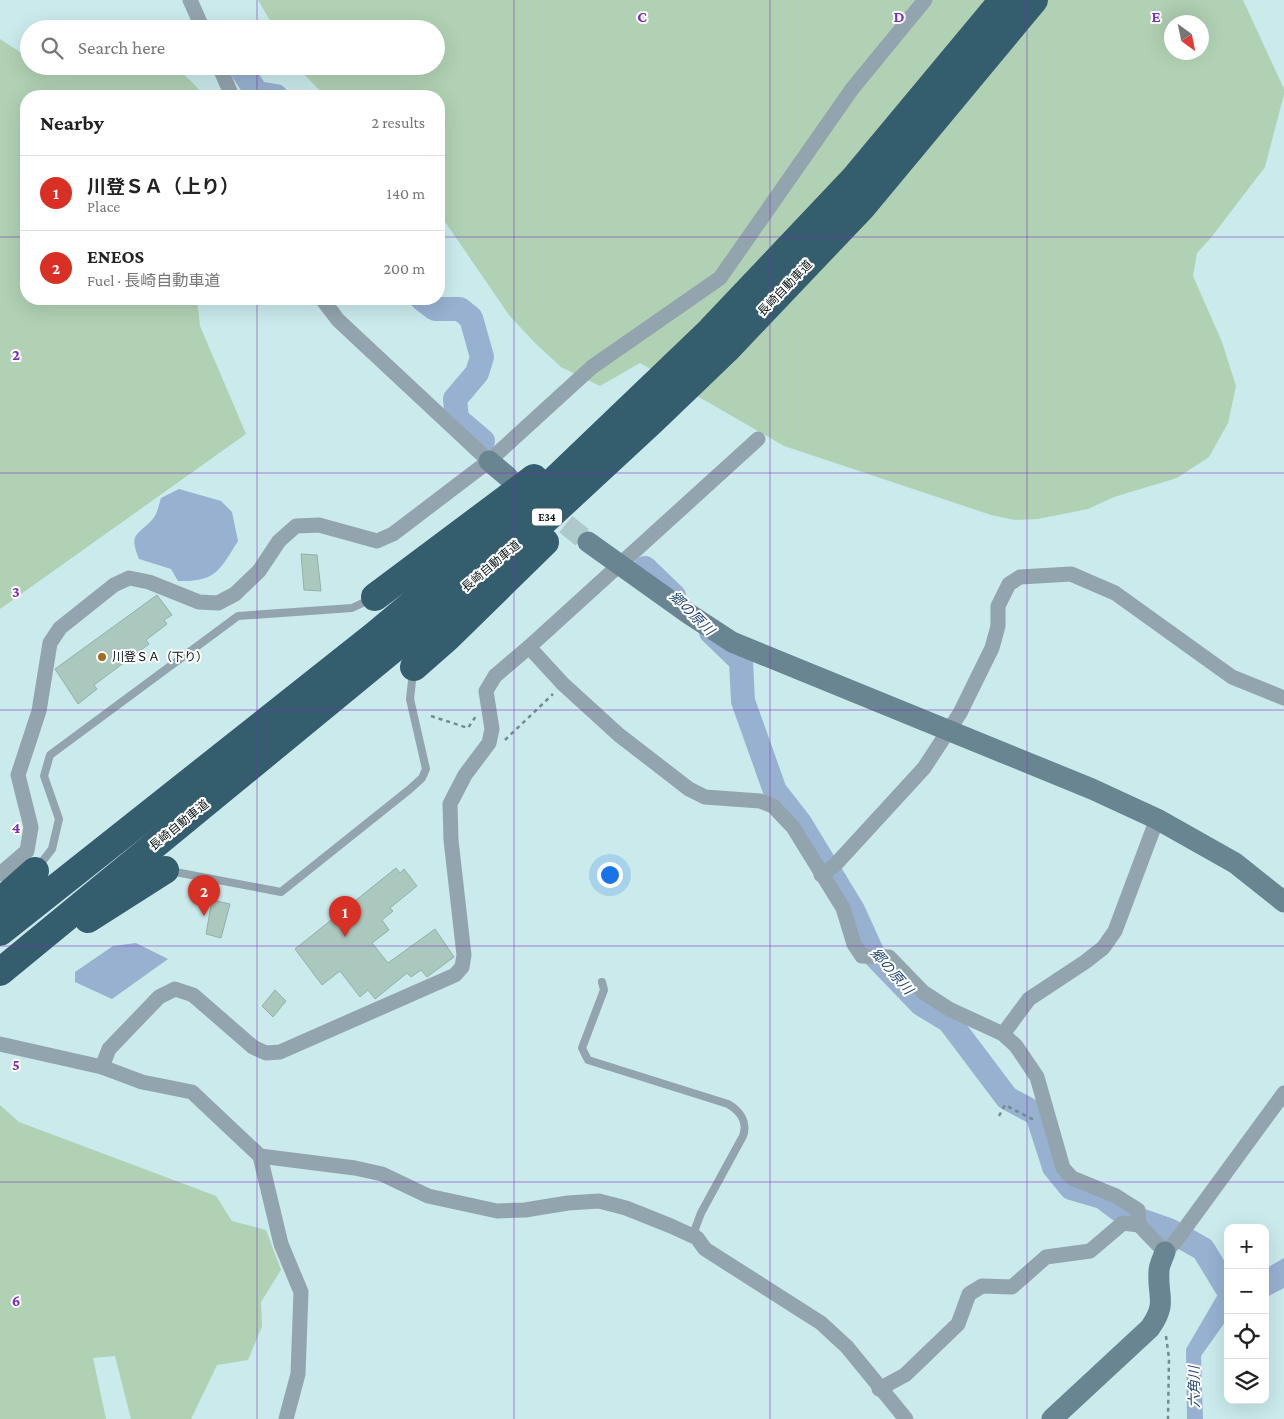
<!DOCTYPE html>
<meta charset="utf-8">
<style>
body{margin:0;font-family:"Crimson Pro","Noto Sans JP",serif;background:#f2f2f2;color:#222}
.controls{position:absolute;right:15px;bottom:15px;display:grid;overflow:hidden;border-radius:10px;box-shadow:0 5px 20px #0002}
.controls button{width:45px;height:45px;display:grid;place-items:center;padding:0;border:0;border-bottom:1px solid #e0e0e0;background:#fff;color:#222;font:25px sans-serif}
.compass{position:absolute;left:1164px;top:15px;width:45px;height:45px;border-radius:50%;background:#fff;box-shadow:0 5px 20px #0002;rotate:147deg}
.you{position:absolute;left:609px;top:874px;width:18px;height:18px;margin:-12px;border:4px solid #fff;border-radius:50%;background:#1a73e8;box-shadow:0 0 0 8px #1a73e833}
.badge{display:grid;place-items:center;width:32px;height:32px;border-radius:50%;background:#d93025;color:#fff;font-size:16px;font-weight:700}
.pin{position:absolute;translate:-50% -41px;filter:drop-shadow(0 1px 2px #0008)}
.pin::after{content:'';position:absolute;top:26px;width:18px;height:15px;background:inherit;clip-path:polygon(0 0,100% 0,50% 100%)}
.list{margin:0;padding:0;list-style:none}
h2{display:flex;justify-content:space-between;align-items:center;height:65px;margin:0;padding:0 20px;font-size:21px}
h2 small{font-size:16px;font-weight:400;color:#767676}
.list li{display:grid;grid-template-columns:32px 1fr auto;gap:15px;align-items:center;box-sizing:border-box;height:75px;padding:0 20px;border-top:1px solid #e0e0e0}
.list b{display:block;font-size:19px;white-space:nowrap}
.list p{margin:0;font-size:16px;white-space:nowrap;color:#767676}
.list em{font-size:16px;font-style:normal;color:#767676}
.icon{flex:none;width:28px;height:28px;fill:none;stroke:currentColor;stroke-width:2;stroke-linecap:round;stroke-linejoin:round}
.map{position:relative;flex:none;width:1284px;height:1419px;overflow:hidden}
.search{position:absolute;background:#fff;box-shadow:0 5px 20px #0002;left:20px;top:20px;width:425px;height:55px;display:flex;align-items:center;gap:12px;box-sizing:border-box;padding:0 18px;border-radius:28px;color:#767676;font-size:19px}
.panel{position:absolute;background:#fff;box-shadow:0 5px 20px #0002;left:20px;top:90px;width:425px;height:215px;border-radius:20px}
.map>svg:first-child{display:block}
.green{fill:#b0d1b4;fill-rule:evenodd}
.water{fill:#98b1d1}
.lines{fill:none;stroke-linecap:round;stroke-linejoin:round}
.river{stroke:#98b1d1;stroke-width:24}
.building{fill:#abc8bf;stroke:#94b0a8}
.secondary-tunnel{stroke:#adc9cb;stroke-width:21;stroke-dasharray:21 11;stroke-linecap:butt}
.path{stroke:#758b8d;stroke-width:2.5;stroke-dasharray:4 4;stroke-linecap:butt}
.lane{stroke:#92a4ad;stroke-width:8}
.street{stroke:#92a4ad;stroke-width:15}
.secondary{stroke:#6a8592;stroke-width:21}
.highway{stroke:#345d6e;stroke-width:28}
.grid{fill:none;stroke:#7b2cbf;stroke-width:1;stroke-opacity:0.55}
.poi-dot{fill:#a16d25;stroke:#fff;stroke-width:2}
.labels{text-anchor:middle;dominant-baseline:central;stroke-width:4;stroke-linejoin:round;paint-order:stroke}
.shield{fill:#fff;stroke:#515858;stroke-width:1}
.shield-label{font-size:11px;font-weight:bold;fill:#061011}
.street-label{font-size:12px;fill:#061011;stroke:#fff}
.poi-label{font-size:12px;fill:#061011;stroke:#fff;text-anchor:start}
.water-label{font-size:14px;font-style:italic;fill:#254974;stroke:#fff}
.grid-label{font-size:16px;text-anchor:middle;font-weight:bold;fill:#7b2cbf;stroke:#fff;stroke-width:4;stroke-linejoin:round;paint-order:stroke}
</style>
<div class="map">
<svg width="1284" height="1419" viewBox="0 0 1284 1419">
<rect width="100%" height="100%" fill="#caeaec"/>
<g class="green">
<path d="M258,0H1243L1284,89V94L1265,167L1210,239L1197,253L1193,276L1222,342L1236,386L1228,423L1209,457L1177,478L1114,497L1088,509L1038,519L1015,520L991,515L784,446L640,363L600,386L561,367L535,343L509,315L439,213V96H325L296,66H436V29H275ZM1172,22H1202V52H1172Z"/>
<path d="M0,39L29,58V66H175L197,87L201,96H26V299H197L200,326L246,434L0,609Z"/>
<path d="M0,1105L19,1122L216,1196L232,1221L266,1230L281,1270L261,1302L262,1326L248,1360L217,1365L191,1419H131L115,1356L93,1358L106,1419H0Z"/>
</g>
<g class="water">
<path d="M179,489L221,501L232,512L238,541C219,571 216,582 178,581L171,569L139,559C129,533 136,537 152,520C157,515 159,504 161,498Z"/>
<path d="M136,943L168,959L112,999L75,982V972L113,946Z"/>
<path d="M1284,1258V1288L1265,1298V1269Z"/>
<path d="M1228,1290V1318L1201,1356L1203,1419H1187L1186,1349L1217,1296Z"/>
</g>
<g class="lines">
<g class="river">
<path d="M242,70L257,93L276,96"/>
<path d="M422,299L435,309H460L471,318L482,357L477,373L455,399L457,419L483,441"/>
<path d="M645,568L674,596"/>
<path d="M711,632L741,661L743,701L775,791L800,823L853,910L873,954L921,1004L949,1021L1007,1098L1037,1114L1054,1167L1071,1188L1102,1197L1126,1215L1169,1230L1203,1249L1228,1290"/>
</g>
</g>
<g class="building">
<path d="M301,554L317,555L321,591L304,590Z"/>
<path d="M157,595L172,615L164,620L167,624L146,640L149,644L94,685L97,689L78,704L55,669Z"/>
<path d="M396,868L400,873L404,869L417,886L390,908L393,911L382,920L389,930L372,943L388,963L435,929L454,957L427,977L421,970L411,977L407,973L375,999L368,990L360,997L340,971L322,985L295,949Z"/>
<path d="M212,900L230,904L221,938L206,934Z"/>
<path d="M275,990L286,1001L273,1017L262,1006Z"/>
</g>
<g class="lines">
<path class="secondary-tunnel" d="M541,504L588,542"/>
<g class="path">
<path d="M431,716L468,728L476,716"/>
<path d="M505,740L553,694"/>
<path d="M999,1116L1005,1105L1032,1119L1035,1118"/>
<path d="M1166,1336L1169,1358L1168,1419"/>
</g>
<g class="lane">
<path d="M38,867L52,849L59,819L44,776L50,755L238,616L352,608L371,599"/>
<path d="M170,871L281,892L410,789L422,778L426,769L410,699L413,672"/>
<path d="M602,982L604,990L582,1048L588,1060L728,1104C740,1111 748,1122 743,1136L701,1213L695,1229L697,1238"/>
</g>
<g class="street">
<path d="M190,0L203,29"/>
<path d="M219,66L232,96"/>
<path d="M322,299L338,320L489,461"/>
<path d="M529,647L563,684L619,735L689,789L705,797L760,801L773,806L793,827L843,908L854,944L862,956L889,957L923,992L949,1009L1003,1034L1016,1046L1037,1077L1063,1168L1072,1178L1116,1196L1138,1210L1139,1225"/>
<path d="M0,874L27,851L31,827L18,775L39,711L50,643L60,628L114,585L129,578L149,582L199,602L218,603L235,594L259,571L279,541L296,526L319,525L377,541L393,534L489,461L592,367L720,278L852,89L925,0"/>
<path d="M821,875L835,865L924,768L960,713L992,648L998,626V606L1009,584L1020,577L1071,574L1115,593L1232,677L1284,698"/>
<path d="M1003,1034L1029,999L1085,962L1103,948L1115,931L1157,819"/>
<path d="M0,1044L102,1067L142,1082L192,1092L260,1156L281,1244L301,1292L298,1374L286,1419"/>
<path d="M102,1067L109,1049L159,997L175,989L193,995L253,1047L266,1053L280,1052L455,975L462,967L464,955L451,840L450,804L465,775L489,743L492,729L486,691L495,676L529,647L758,439"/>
<path d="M260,1156L355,1168L382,1174L428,1196L497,1211L525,1210L568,1203L599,1201L626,1208L671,1226L697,1238L705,1249L821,1323L847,1347L906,1419"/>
<path d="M879,1389L905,1375L958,1324L969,1294L982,1286L1012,1287L1046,1257L1090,1251L1123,1223L1139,1225L1165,1252L1175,1242L1284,1093"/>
</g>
<g class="secondary">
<path d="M489,461L508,477"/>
<path d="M588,542L689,614L732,642L1092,789L1157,819L1235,863L1284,902"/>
<path d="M1052,1419L1150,1328C1168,1302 1157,1297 1159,1271C1159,1265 1163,1258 1165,1252"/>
</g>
<g class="highway">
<path d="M375,597L534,478"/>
<path d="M414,667L447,638L545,542"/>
<path d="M0,902L35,871"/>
<path d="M88,919L165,870"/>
<path d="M0,932L375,635L515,518L710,331L854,179L1003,0"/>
<path d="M0,972L392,650L531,533L653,420L726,350L862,207L1034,0"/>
</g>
</g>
<path class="grid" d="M257,0V29M514,0V1419M770,0V1419M1027,0V1419M257,66V96M0,237H26M439,237H1284M257,299V1419M0,473H1284M0,710H1284M0,946H1284M0,1182H1284"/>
<circle class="poi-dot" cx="102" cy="657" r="5"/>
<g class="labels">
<rect class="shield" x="532" y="508.5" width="30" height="17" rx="4"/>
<g class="shield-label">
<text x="547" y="517">E34</text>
</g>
<g class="street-label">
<text transform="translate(785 288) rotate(-46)">長崎自動車道</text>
<text transform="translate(491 566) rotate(-40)">長崎自動車道</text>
<text transform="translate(179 825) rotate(-39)">長崎自動車道</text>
</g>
<g class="poi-label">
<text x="112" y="657">川登ＳＡ（下り）</text>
</g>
<g class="water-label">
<text transform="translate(692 613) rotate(44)">郷の原川</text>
<text transform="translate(892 971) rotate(49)">郷の原川</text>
<text transform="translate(1194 1387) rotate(-91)">六角川</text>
</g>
</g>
<g class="grid-label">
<text x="642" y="22">C</text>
<text x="899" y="22">D</text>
<text x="1156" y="22">E</text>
<text x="16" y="360">2</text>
<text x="16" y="597">3</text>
<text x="16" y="833">4</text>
<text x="16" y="1070">5</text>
<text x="16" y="1306">6</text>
</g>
</svg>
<div class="controls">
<button>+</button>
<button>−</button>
<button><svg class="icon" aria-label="locate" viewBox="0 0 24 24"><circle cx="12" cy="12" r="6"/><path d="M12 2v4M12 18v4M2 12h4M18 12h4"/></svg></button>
<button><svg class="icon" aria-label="layers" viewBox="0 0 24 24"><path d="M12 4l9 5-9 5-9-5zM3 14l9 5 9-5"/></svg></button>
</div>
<svg class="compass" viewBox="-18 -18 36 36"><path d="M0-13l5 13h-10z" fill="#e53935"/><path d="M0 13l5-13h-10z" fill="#767676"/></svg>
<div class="you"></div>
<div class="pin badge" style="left:345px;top:937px">1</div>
<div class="pin badge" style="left:204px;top:916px">2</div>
<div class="search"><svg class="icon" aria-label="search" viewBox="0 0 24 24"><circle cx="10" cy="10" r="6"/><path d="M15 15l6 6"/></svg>Search here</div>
<section class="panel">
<h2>Nearby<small>2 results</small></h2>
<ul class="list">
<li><span class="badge">1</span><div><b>川登ＳＡ（上り）</b><p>Place</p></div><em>140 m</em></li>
<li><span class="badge">2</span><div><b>ENEOS</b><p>Fuel · 長崎自動車道</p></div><em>200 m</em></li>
</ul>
</section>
</div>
